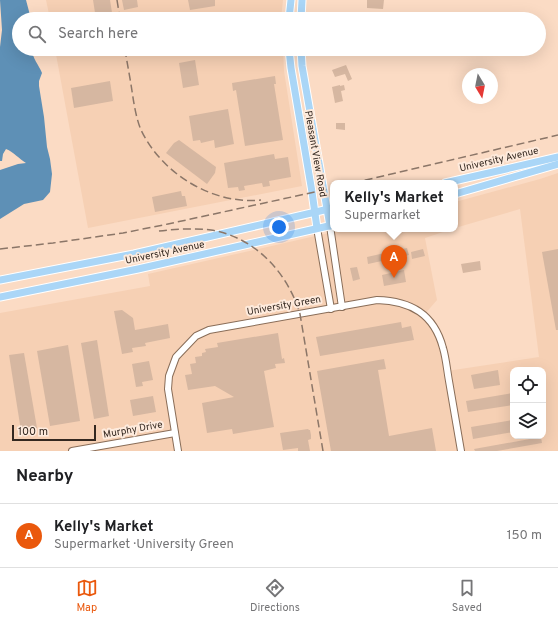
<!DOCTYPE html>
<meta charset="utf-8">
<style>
body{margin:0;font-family:Overpass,sans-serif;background:#f6f6f6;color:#202124}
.controls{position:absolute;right:12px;bottom:12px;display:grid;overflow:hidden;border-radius:8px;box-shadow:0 4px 16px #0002}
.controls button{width:36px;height:36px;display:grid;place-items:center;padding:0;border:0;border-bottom:1px solid #e0e0e0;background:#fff;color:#202124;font:20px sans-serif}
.compass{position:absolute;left:462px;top:68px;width:36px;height:36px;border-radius:50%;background:#fff;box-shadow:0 4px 16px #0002;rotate:170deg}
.scale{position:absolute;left:12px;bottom:10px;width:84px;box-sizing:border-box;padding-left:4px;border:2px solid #342820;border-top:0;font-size:11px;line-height:14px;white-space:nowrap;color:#342820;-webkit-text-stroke:3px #feebdd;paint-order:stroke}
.you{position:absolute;left:279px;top:227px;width:14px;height:14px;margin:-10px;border:3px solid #fff;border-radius:50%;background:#1a73e8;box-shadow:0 0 0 6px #1a73e833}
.badge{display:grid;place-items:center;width:26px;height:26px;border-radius:50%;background:#ea580c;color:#fff;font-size:13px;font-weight:700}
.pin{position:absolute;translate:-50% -33px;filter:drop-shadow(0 1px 2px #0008)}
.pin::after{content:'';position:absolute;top:21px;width:14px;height:12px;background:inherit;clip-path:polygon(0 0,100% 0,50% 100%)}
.popup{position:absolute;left:330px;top:180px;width:128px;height:52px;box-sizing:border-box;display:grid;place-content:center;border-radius:8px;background:#fff;filter:drop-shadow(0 1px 3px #0005);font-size:13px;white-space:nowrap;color:#757577}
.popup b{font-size:15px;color:#202124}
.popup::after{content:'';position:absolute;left:50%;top:100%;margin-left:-8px;border:8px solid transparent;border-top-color:#fff}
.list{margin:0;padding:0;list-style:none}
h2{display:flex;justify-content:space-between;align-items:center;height:52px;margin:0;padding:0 16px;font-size:17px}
h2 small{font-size:13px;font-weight:400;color:#757577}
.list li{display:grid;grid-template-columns:26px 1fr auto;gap:12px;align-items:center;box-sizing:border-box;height:64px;padding:0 16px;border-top:1px solid #e0e0e0}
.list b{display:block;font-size:15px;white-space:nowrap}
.list p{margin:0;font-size:13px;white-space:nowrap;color:#757577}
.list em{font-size:13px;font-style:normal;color:#757577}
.icon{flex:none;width:22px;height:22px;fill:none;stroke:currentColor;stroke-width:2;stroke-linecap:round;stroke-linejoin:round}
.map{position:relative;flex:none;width:558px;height:451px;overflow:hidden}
.search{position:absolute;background:#fff;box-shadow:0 4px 16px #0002;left:12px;right:12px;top:12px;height:44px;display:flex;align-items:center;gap:10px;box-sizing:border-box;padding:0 14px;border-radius:22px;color:#757577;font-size:15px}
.sheet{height:116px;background:#fff}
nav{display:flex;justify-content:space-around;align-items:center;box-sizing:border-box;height:56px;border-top:1px solid #e0e0e0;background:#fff;font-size:11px;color:#757577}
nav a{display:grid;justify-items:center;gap:2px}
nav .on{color:#ea580c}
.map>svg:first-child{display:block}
.built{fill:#f6d0b4;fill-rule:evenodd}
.water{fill:#5e90b6}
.building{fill:#d6b7a1}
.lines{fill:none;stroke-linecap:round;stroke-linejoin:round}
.minor-casing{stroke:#896d58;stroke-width:8}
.major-casing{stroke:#fff;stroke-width:9}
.minor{stroke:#fff;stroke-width:6}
.major{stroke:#aad6f7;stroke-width:7}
.rail{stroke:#8b7668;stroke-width:1.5;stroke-dasharray:8 4;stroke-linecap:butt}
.labels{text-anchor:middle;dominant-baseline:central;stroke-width:4;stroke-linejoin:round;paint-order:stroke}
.street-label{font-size:10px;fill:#342820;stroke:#feebdd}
</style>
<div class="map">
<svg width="558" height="451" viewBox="0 0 558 451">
<rect width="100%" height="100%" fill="#fbdbc4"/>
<g class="built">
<path d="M46,0H283L281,19H50Z"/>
<path d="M55,49H283L284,71L302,186L88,228Z"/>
<path d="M558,173V451H0V313L150,286L148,274L346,229H452L425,238L437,300L424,315L432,323L447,371L539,357L520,209L455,228V202L540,179ZM513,370H543V436H513Z"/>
</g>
<path class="water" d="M0,0H26L31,19H19V49H32C32,58 39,65 42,73L39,81V86L44,117L47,147L50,159L52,174L50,192L43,200L24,204L0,219V170L18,164L26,163C19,159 14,152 6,149L3,154L2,161H0V47L2,30Z"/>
<g class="building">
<path d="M93,0H110L113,19H96Z"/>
<path d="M122,0H137L138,7L124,10Z"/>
<path d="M188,0H215V6L190,10Z"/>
<path d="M367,0H384L383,9L367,8Z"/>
<path d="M217,14L218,19H202L201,17Z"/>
<path d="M195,60L199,85L183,88L179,63Z"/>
<path d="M346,65L352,79L348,81L345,74L335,77L332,70Z"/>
<path d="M275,76L276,84H274L283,140L245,146L236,90L233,91L232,83Z"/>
<path d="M110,81L113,101L74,108L71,88Z"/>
<path d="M340,85V86L344,85L345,90L341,91L343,101L335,103L332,87Z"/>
<path d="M228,109L234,144L215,148L214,140L201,143L200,140L193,141L189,116Z"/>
<path d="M336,123H345V130L336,129Z"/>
<path d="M179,140L216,167L215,173L207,184L166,153L174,143Z"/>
<path d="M274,154L275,159L288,157L291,177L269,181L270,186L263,187L262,183L244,186L245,190L239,191L238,187L228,188L224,163Z"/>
<path d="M181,191L182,196H185L187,206L155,212L152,197Z"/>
<path d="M407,248L409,255L368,264L367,257Z"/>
<path d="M423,249L425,256L412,259L411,252Z"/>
<path d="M558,249V330H556L542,252Z"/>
<path d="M480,261L481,270L463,273L461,264Z"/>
<path d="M357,267L360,279L353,281L350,268Z"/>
<path d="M404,270L406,282L384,286L382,275Z"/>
<path d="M122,310L133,318L135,330L168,324L170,338L145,343L146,346L132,348L133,352L122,354L114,311Z"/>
<path d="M401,322L402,328L411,326L414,340L320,356L316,337Z"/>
<path d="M278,333L282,359L284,358L285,363L275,364L276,368L264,371L274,427L233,434L232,429L207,433L202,403L234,397L215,386L188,390L185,375L192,374L190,364L196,363L195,357L202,356V353L206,352L205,349L218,347L217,343Z"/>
<path d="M97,340L109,416L94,419L81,343Z"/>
<path d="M68,345L80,421L50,426L37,351Z"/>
<path d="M24,353L37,428L21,431L9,355Z"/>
<path d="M384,359L386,369L378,370L389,436L432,428L436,451H331L317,371Z"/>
<path d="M149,361L153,380L142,382L143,386L136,387L132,364Z"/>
<path d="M498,370L500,385L474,389L471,375Z"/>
<path d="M513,393V405L468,412L466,401Z"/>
<path d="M153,396L156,412L133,416L130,400Z"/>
<path d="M513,420V432L473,439L471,427Z"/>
<path d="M308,429L309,430H310L311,435V439L308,440L310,451H298V448L283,450L280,433Z"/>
<path d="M541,437L542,443L497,451H475L474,449Z"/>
</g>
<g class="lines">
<defs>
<g id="minor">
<path d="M330,226L342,307"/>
<path d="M317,228L331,309"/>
<path d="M72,451L175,433"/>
<path d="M178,451L168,389L169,376L176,357L196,336L209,330L377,300C411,301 434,314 443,348C446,358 447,370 449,381C453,404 457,428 461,451"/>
</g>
<g id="major">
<path d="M289,19L291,0"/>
<path d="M301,19L302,0"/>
<path d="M289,49L291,68L312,192L317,228"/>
<path d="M301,49L302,66L330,226"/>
<path d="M445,183L558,157"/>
<path d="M455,194L558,164"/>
<path d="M0,280L134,254L333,208"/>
<path d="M0,297L138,269L333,225"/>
</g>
</defs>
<use href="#minor" class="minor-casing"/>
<use href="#major" class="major-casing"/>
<use href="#minor" class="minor"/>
<use href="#major" class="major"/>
<g class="rail">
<path d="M117,0L120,19"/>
<path d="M125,49C127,63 130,77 132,91C134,104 136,118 141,130C162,174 213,205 261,200"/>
<path d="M353,183L558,135"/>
<path d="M159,231C176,229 194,228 211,230C255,237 288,273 300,314L323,451"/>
<path d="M0,249L53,243L123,233L168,224L333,188"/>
</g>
</g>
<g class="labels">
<g class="street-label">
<text transform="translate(315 154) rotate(80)">Pleasant View Road</text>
<text transform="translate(499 160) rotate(-13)">University Avenue</text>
<text transform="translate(165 253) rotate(-12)">University Avenue</text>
<text transform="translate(284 306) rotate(-10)">University Green</text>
<text transform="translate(133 430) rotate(-10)">Murphy Drive</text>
</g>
</g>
</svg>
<div class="controls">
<button><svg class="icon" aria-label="locate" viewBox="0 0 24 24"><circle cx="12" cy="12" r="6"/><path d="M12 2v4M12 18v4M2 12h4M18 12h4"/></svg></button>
<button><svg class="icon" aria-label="layers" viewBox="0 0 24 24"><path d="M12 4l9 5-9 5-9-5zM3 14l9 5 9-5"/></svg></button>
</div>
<svg class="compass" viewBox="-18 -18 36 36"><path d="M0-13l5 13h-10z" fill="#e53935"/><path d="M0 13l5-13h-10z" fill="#757577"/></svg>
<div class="scale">100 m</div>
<div class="you"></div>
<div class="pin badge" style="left:394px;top:278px">A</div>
<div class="popup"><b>Kelly's Market</b>Supermarket</div>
<div class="search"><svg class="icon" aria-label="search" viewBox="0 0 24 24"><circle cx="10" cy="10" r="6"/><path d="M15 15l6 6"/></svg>Search here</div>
</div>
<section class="sheet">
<h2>Nearby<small></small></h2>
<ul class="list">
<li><span class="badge">A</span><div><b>Kelly's Market</b><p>Supermarket · University Green</p></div><em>150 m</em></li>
</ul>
</section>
<nav>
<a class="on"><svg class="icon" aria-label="map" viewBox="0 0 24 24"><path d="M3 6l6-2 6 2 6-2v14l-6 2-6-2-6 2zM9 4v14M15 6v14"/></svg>Map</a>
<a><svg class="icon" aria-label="directions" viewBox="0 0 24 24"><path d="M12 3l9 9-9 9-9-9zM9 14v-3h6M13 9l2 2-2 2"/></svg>Directions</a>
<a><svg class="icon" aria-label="saved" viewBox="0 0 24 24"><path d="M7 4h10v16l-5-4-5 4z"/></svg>Saved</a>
</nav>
